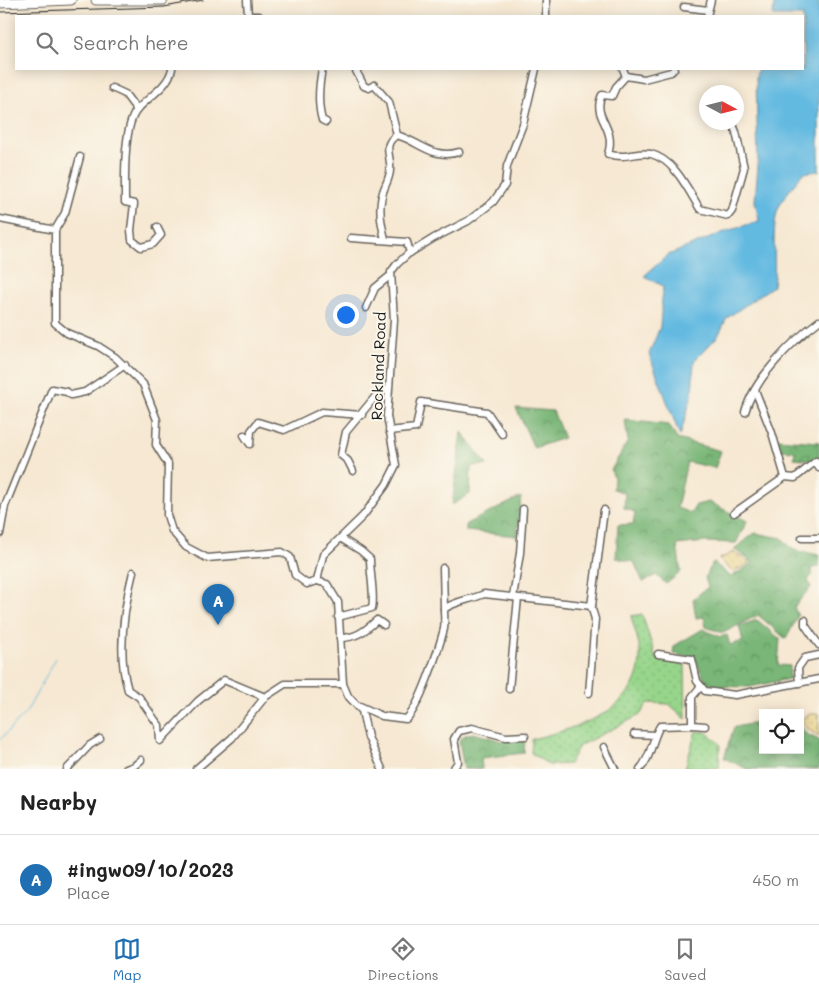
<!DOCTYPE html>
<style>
body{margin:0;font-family:Mali,sans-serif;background:#f2f2f2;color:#222}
.controls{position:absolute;right:15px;bottom:15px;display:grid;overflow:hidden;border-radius:0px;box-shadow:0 2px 12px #0003}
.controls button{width:45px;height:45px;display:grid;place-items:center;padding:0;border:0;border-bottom:1px solid #e0e0e0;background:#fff;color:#222;font:25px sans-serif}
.compass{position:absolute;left:699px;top:85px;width:45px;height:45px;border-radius:50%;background:#fff;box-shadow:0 2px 12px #0003;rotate:97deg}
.you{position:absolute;left:345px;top:314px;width:18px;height:18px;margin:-12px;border:4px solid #fff;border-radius:50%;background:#1a73e8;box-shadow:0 0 0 8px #1a73e833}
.badge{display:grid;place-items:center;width:32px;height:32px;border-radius:50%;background:#1f6fb2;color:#fff;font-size:16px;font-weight:700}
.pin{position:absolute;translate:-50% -41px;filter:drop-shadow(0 1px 2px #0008)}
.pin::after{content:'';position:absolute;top:26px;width:18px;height:15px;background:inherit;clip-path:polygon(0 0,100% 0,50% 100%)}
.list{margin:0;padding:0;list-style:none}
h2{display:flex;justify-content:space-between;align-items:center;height:65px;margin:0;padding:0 20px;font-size:21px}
h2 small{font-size:16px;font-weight:400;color:#767676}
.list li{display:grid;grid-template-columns:32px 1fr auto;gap:15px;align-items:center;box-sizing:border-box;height:90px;padding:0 20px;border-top:1px solid #e0e0e0}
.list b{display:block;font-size:19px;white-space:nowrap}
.list p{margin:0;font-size:16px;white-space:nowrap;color:#767676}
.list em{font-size:16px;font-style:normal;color:#767676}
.icon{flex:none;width:28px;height:28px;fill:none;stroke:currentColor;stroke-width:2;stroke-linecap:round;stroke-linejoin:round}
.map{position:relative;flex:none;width:819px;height:769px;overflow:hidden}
.search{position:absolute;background:#fff;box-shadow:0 2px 12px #0003;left:15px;right:15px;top:15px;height:55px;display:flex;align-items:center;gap:12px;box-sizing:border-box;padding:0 18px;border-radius:0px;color:#767676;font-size:19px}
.sheet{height:155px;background:#fff}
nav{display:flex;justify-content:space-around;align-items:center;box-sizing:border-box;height:70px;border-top:1px solid #e0e0e0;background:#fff;font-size:14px;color:#767676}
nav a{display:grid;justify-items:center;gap:2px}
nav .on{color:#1f6fb2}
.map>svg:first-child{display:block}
.grass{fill:url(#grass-dots);stroke:#5a7854}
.forest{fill:url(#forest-crowns);stroke:#4a694a}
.sand{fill:url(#sand-dots);stroke:#857b5d}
.water{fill:#64bae1;stroke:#406b7e}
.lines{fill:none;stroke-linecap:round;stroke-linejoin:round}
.stream{stroke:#64bae1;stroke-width:1}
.minor-casing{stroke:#68635c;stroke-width:9}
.highway-casing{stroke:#68635c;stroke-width:11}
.minor{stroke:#fff;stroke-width:6}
.highway{stroke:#fff;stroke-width:9}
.rail{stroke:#1c1c1c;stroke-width:1}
.labels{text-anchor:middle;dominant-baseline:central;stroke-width:4;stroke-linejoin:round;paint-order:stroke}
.street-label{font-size:15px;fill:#1c1c1c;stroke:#fbf7ec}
</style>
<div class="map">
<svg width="819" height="769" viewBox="0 0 819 769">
<defs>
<pattern id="grass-dots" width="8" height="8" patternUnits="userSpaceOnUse" patternTransform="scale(1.25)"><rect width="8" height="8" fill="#97d58b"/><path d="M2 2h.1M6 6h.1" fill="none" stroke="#82b677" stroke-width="1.8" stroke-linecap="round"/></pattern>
<pattern id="forest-crowns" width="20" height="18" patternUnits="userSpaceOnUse" patternTransform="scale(1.25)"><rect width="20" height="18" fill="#79b677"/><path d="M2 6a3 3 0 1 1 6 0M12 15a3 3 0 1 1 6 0" fill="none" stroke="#629361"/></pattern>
<pattern id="sand-dots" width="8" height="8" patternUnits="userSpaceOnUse" patternTransform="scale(1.25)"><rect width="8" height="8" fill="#eeda9e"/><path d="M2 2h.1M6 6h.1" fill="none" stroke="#ccba88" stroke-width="1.8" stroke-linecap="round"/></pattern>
</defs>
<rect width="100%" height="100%" fill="#fbf7ec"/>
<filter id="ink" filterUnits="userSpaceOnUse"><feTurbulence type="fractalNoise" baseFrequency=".02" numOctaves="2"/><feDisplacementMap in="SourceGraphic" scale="10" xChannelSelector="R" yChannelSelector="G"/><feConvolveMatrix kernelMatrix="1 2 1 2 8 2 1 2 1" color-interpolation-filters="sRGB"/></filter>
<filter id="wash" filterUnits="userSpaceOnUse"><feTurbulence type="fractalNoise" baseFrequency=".0096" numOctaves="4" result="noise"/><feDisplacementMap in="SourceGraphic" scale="20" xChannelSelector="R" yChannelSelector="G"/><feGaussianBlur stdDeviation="1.12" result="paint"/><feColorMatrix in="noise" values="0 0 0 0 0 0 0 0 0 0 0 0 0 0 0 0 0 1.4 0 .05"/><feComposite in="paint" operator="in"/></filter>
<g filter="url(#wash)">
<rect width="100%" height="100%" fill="#f6e8d2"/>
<g class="grass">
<path d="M642,614L656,658L685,665L686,719L669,704L648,703L640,715L579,746L569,764L549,765L531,753L532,739C576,728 638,712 640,658C641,645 634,629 631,616Z"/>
<path d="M696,731L706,732L720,744L719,768H685Z"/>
</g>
<g class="forest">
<path d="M516,408L553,411L564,438L534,448Z"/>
<path d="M625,420L669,425L677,439L721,451L715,468L687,462L677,508L691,513L696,505L709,502L747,521L736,543L705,542L677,545L681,572L666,584L656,575L643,582L634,562L616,558L618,525L633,524L635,512L624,508L625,493L613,489L614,478L611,470L628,441Z"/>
<path d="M462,432L487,465L471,466L470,494L452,505Z"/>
<path d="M777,439L819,442V461L794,458L795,451L781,450Z"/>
<path d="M521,497L517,536L466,531V524Z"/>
<path d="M755,533L782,538L794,550L819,555V566L811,569L813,574L808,580L811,587L794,607L798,616L786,639L758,615L723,633L706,627L704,617L696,618L693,599L708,587L705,578L713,562L731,577L753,563L734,549Z"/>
<path d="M757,620L780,639L778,665L790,666L789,679L750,687L707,686L695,658L673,654L674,646L703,629L720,637L727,635L730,645L743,641L739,626Z"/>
<path d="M763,722V750H800V725L806,734L819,740V769H747L724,758L734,727Z"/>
<path d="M473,733L502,741L525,740L524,753L481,758L482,769H464L459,740L465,735Z"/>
</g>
<g class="sand">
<path d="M734,552L750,563L733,572L719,559Z"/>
<path d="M810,714H819V736L806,728L801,719Z"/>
</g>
<path class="water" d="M774,0H819V171L803,173C795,184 781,199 777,212C771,237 777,262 773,286L727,318L718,336L694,361L692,395L680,436L649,354L660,327L663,286L644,276L668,255L727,231L759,221L755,201L758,165L756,76L758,69H803V16H773Z"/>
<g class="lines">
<path class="stream" d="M0,740L27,711L56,658"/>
</g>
</g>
<g filter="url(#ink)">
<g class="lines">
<defs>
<g id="minor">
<path d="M247,0L248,16"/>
<path d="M684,7L708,10"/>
<path d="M248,16H259"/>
<path d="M546,16V0"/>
<path d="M707,16L711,0"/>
<path d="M322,69C319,85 317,103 322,120L326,122"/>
<path d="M355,69L364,86L369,88L374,85L389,102L397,135"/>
<path d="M623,69L626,76L644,79L671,72L674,69"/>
<path d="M626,76L616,87L612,96L602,95C591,118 617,126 608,154C627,160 636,151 651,154C675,160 688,190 700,209L728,216L732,211L744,168L736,132L732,122"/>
<path d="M112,88L125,94L137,110"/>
<path d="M0,219L55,230V323L67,333L98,346L115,357L143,384L157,420L156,445L168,464L167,515L172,531L186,547L207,558L282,552L290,557L295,575L307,584L317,581"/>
<path d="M157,227L161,235L153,244L141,247L132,240L131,230L134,204L125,202C125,180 123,126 137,110C149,96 168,87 172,69"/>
<path d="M55,230L65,213L80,157"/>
<path d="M351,238L407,242L410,253"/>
<path d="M385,239C381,223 378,208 383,192C385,185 390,178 390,170C392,156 381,145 397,135C420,142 433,160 459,152"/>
<path d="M366,308L375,288L391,275"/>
<path d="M755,390L772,433L785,477"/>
<path d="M745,412C754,379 792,341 819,321"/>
<path d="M389,431L416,428L421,402L487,412L502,434"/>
<path d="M244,435L250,444L251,431L258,422L284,430L322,412L362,415"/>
<path d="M353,471L348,461L341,455L346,432L379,392L387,390"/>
<path d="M734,513L785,477L795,478L816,461L819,468"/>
<path d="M0,534L5,506L52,389L67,392L71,395L85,392L125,365"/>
<path d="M802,538H819"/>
<path d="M443,568L444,609"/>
<path d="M133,572C124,608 117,654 128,690L139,697L155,720L159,725L160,741L198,701L224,680L265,697"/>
<path d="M513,597L520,553L523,509"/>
<path d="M338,617L372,608C375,596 370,574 370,559L361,551L342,539"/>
<path d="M805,620V625L819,645"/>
<path d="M340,638C356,638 365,631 377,620L384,625"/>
<path d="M658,654L692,659L697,681L705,691L735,695L819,679"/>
<path d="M799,683L798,668L805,658L819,655"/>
<path d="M701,686L692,697V725L705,726"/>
<path d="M509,689L518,598"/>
<path d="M589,693L595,619L591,606L604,510L592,606"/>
<path d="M360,706L382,716L406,719C419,709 439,648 444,629C445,623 444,616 444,609C455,601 471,600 484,594L592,606"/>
<path d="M634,734L655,735"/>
<path d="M604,747L615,769"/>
<path d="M67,769L90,745L100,739"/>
<path d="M126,769L134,766L141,760"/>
<path d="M196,769L232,738L265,697L285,684H343"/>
<path d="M382,769L368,737L362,711L348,696L343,684L338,602L327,584L317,581L323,555L363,516L386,485L396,465L387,416L394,320L391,272L397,264L408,254L434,238L468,221L493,202L505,185L507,166L523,124L536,69"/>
<path d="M453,769L458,762L454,739L459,731L472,728L506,737L525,736"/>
<path d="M640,769C651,758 652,739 660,726L692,725"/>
</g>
<g id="highway">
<path d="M96,0H163"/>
<path d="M0,3L71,0"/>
</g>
</defs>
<use href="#minor" class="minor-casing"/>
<use href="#highway" class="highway-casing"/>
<use href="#minor" class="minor"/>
<use href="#highway" class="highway"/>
<path class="rail" d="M0,12L164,7L203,0"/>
</g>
</g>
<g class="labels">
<g class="street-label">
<text transform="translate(378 366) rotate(-88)">Rockland Road</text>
</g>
</g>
</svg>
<div class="controls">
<button><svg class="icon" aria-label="locate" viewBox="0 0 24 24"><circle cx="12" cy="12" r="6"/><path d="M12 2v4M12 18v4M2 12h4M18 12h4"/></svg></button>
</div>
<svg class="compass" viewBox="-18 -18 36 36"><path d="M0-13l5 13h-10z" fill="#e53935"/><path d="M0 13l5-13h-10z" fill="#767676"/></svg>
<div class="you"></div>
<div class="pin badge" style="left:218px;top:625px">A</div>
<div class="search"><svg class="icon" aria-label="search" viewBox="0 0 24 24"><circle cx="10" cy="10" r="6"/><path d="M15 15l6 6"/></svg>Search here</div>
</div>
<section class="sheet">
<h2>Nearby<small></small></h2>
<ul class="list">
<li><span class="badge">A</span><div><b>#ingw09/10/2023</b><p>Place</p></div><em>450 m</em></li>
</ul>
</section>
<nav>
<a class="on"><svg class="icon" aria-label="map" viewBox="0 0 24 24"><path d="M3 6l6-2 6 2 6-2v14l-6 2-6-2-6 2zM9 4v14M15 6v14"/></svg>Map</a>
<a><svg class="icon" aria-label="directions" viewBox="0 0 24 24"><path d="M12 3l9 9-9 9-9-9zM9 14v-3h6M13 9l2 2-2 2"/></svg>Directions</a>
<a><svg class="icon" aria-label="saved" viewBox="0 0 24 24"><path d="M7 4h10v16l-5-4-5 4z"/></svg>Saved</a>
</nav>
